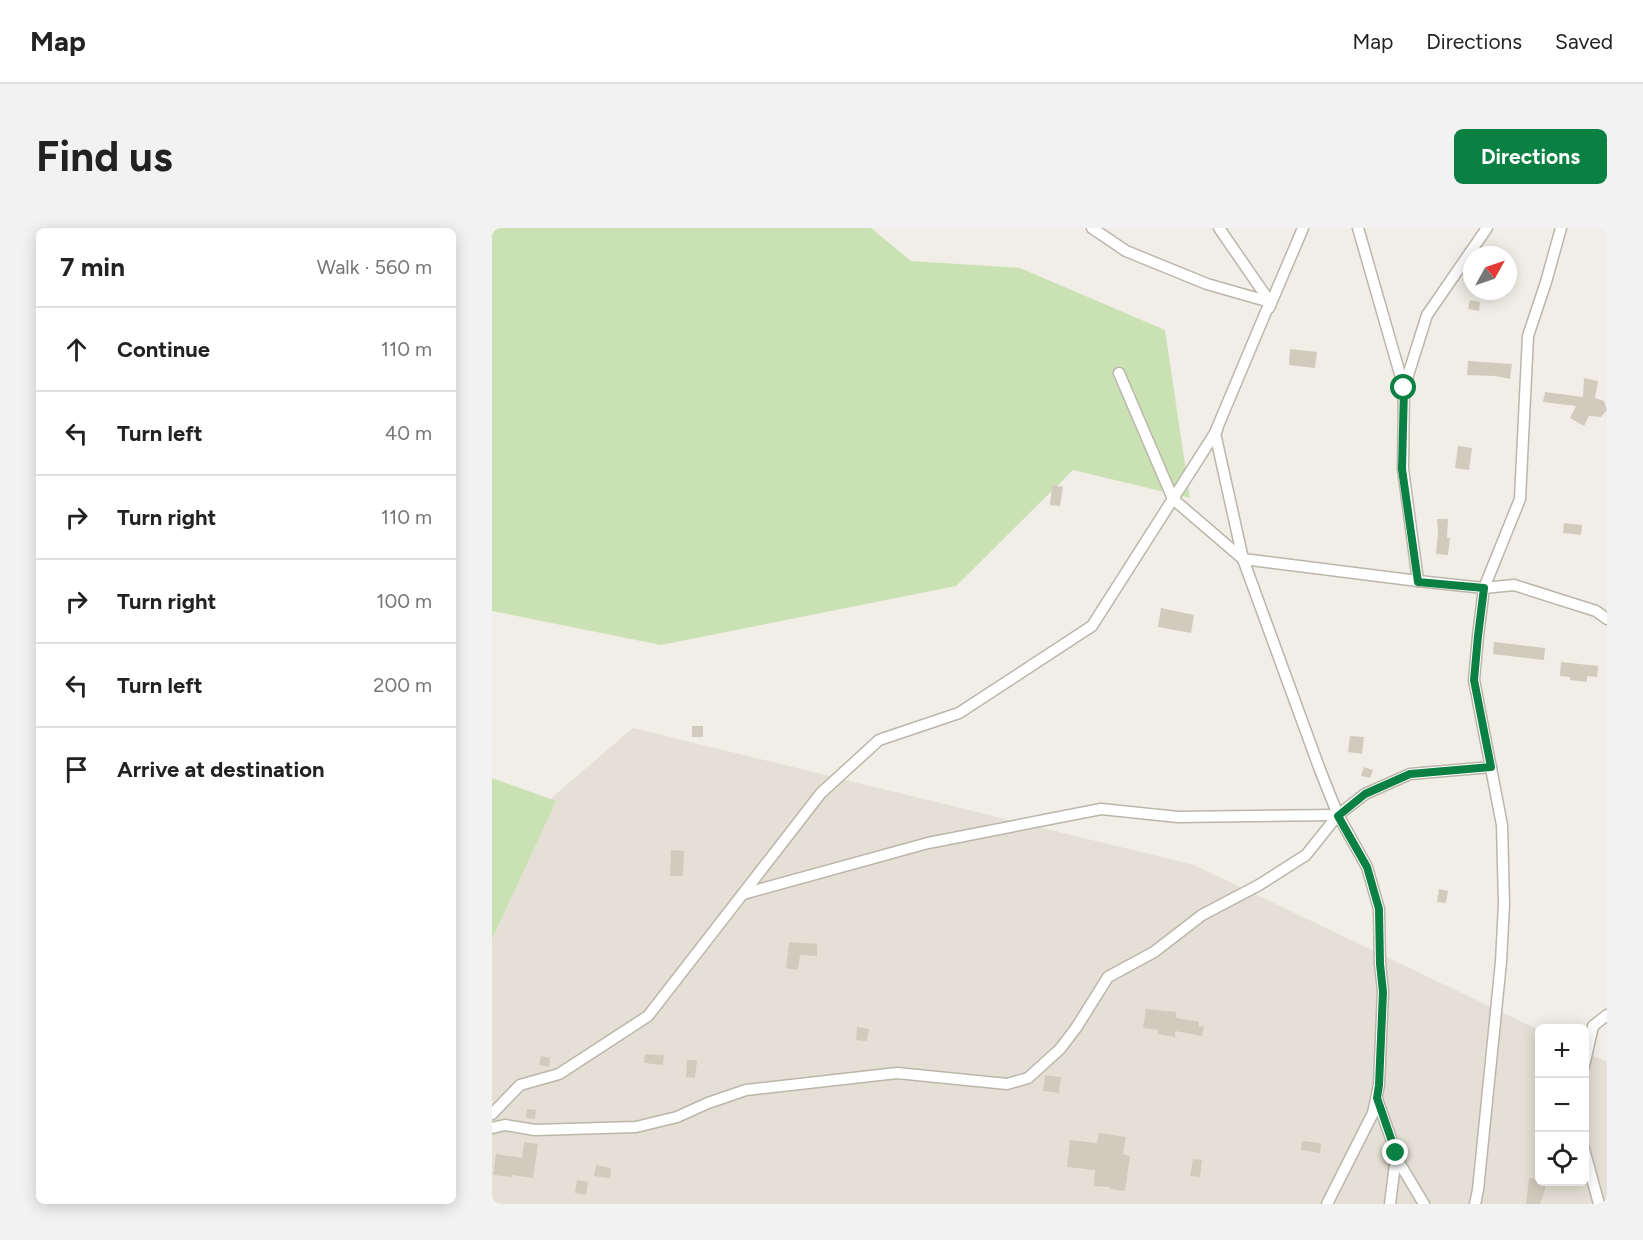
<!DOCTYPE html>
<meta charset="utf-8">
<style>
body{margin:0;font-family:Figtree,sans-serif;background:#f2f2f2;color:#222}
.controls{position:absolute;right:18px;bottom:18px;display:grid;overflow:hidden;border-radius:9px;box-shadow:0 3px 15px #0003}
.controls button{width:54px;height:54px;display:grid;place-items:center;padding:0;border:0;border-bottom:2px solid #e0e0e0;background:#fff;color:#222;font:30px sans-serif}
.compass{position:absolute;left:971px;top:18px;width:54px;height:54px;border-radius:50%;background:#fff;box-shadow:0 3px 15px #0003;rotate:50deg}
.stop{position:absolute;width:18px;height:18px;margin:-14px;border:4px solid #0b8043;border-radius:50%;background:#fff}
.stop.end{background:#0b8043;border-color:#fff;box-shadow:0 2px 6px #0008}
.list{margin:0;padding:0;list-style:none}
h2{display:flex;justify-content:space-between;align-items:center;height:78px;margin:0;padding:0 24px;font-size:26px}
h2 small{font-size:20px;font-weight:400;color:#767676}
.list li{display:grid;grid-template-columns:39px 1fr auto;gap:18px;align-items:center;box-sizing:border-box;height:84px;padding:0 24px;border-top:2px solid #e0e0e0}
.list b{display:block;font-size:22px;white-space:nowrap}
.list em{font-size:20px;font-style:normal;color:#767676}
.icon{flex:none;width:33px;height:33px;fill:none;stroke:currentColor;stroke-width:2;stroke-linecap:round;stroke-linejoin:round}
.map{position:relative;flex:none;width:1115px;height:976px;overflow:hidden;border-radius:9px}
header{display:flex;align-items:center;gap:36px;box-sizing:border-box;height:84px;padding:0 30px;background:#fff;border-bottom:2px solid #e0e0e0}
header strong{font-size:28px}
nav{display:flex;gap:33px;margin-inline-start:auto;font-size:21px}
.intro{display:flex;align-items:center;justify-content:space-between;box-sizing:border-box;height:144px;padding:0 36px}
h1{margin:0;font-size:42px}
.button{padding:15px 27px;border-radius:9px;background:#0b8043;color:#fff;font-size:21px;font-weight:700}
main{display:flex;gap:36px;padding:0 36px}
aside{flex:1;background:#fff;border-radius:9px;box-shadow:0 3px 15px #0003}
.map>svg:first-child{display:block}
.residential{fill:#e4e0d5}
.green{fill:#cae1b4}
.building{fill:#d1cbbd}
.lines{fill:none;stroke-linecap:round;stroke-linejoin:round}
.minor-casing{stroke:#bbb6aa;stroke-width:13}
.minor{stroke:#fff;stroke-width:10}
.route{stroke:#0b8043;stroke-width:8}
</style>
<header>
<strong>Map</strong>
<nav><a>Map</a><a>Directions</a><a>Saved</a></nav>
</header>
<div class="intro"><h1>Find us</h1><a class="button">Directions</a></div>
<main>
<aside>
<h2>7 min<small>Walk · 560 m</small></h2>
<ul class="list">
<li><svg class="icon" aria-label="ahead" viewBox="0 0 24 24"><path d="M12 20V5M6 11l6-6 6 6"/></svg><div><b>Continue</b></div><em>110 m</em></li>
<li><svg class="icon" aria-label="left" viewBox="0 0 24 24"><path d="M17 20v-9H6M10 6l-5 5 5 5"/></svg><div><b>Turn left</b></div><em>40 m</em></li>
<li><svg class="icon" aria-label="right" viewBox="0 0 24 24"><path d="M7 20v-9h11M14 6l5 5-5 5"/></svg><div><b>Turn right</b></div><em>110 m</em></li>
<li><svg class="icon" aria-label="right" viewBox="0 0 24 24"><path d="M7 20v-9h11M14 6l5 5-5 5"/></svg><div><b>Turn right</b></div><em>100 m</em></li>
<li><svg class="icon" aria-label="left" viewBox="0 0 24 24"><path d="M17 20v-9H6M10 6l-5 5 5 5"/></svg><div><b>Turn left</b></div><em>200 m</em></li>
<li><svg class="icon" aria-label="arrive" viewBox="0 0 24 24"><path d="M6 21V4h12l-3 4 3 4H6"/></svg><div><b>Arrive at destination</b></div></li>
</ul>
</aside>
<div class="map">
<svg width="1115" height="976" viewBox="0 0 1115 976">
<rect width="100%" height="100%" fill="#f1eee7"/>
<path class="residential" d="M141,500L702,637L1047,802L1048,954H1092L1093,824L1115,834V976H0V621Z"/>
<g class="green">
<path d="M0,0H379L419,33L528,40L673,102L698,270L581,242L464,358L169,417L0,383Z"/>
<path d="M0,550L64,573L0,711Z"/>
</g>
<g class="building">
<path d="M978,72L988,74L987,83L976,81Z"/>
<path d="M798,121L825,124L823,140L797,137Z"/>
<path d="M976,133L1020,136L1018,151L1003,148L975,147Z"/>
<path d="M1092,150L1106,153L1103,170L1112,173L1115,182L1109,189L1097,188L1092,198L1078,190L1084,178L1051,174L1053,164L1091,169Z"/>
<path d="M966,218L980,220L977,242L963,240Z"/>
<path d="M560,257L571,259L568,278L558,277Z"/>
<path d="M945,291H956L955,310H958L956,327L944,326L946,304Z"/>
<path d="M1072,295L1090,297L1089,307L1071,305Z"/>
<path d="M669,380L702,387L699,405L666,399Z"/>
<path d="M1002,414L1053,420L1052,432L1001,426Z"/>
<path d="M1069,434L1106,438L1105,449L1095,448V454L1078,452V449L1068,448Z"/>
<rect x="200" y="498" width="11" height="11"/>
<path d="M858,508L872,509L870,526L856,524Z"/>
<path d="M872,539L881,542L878,550L869,548Z"/>
<path d="M179,622L192,623L191,648H178Z"/>
<path d="M947,661L956,663L954,675L945,674Z"/>
<path d="M297,714L325,716V728L308,727L306,742L294,740Z"/>
<path d="M654,781L684,784V790L707,794V798L712,799L710,808L683,803V809L666,806V802L651,800Z"/>
<path d="M365,799L377,801L375,813L364,812Z"/>
<path d="M153,826L172,827L171,837L152,835Z"/>
<path d="M49,828L58,830L57,839L47,837Z"/>
<path d="M195,832H205L203,850L194,849Z"/>
<path d="M553,847L569,849L567,865L551,863Z"/>
<path d="M35,881L44,882L43,891L34,890Z"/>
<path d="M607,905L634,909L631,926L638,928L633,963L618,961V959L602,958L603,942L575,939L578,912L605,915Z"/>
<path d="M810,913L829,915L828,925L809,922Z"/>
<path d="M32,914L46,916L41,950L20,947V949L1,947L4,926L30,930Z"/>
<path d="M701,931L710,932L708,949L698,948Z"/>
<path d="M104,937L119,940L118,950L102,948Z"/>
<path d="M1037,950L1047,951V954H1053V961L1048,976H1034Z"/>
<path d="M85,952L96,954L94,967L83,965Z"/>
</g>
<g class="lines">
<defs>
<g id="minor">
<path d="M727,0L778,74"/>
<path d="M866,0L912,160"/>
<path d="M777,80L811,0"/>
<path d="M627,145L681,271L751,331L926,353L992,360L1022,357L1104,383L1115,391"/>
<path d="M725,202L723,205L751,331L828,542L846,587L875,639L887,681L888,736L891,763L887,857L881,885L835,976"/>
<path d="M926,353L911,241L912,160L935,87L995,0"/>
<path d="M251,666L436,615L609,581L686,589L846,587"/>
<path d="M1092,838L1101,798L1115,787"/>
<path d="M885,871L908,936L932,976"/>
<path d="M0,886L28,857L67,846L156,788L329,565L387,512L467,485L600,398L723,205L778,74L715,56L634,23L600,0"/>
<path d="M0,900L13,897L43,902L144,899L185,889L216,875L254,862L405,845L515,856L536,850L568,821L584,800L616,749L662,724L710,687L767,657L814,627L846,587L873,566L918,546L999,539"/>
<path d="M1092,921L1107,976"/>
<path d="M898,976L904,928"/>
<path d="M983,976L986,962L1009,734L1012,676L1010,597L982,452L986,408L992,360L1028,271L1036,108L1054,54L1069,0"/>
</g>
</defs>
<use href="#minor" class="minor-casing"/>
<use href="#minor" class="minor"/>
</g>
<g class="lines">
<path class="route" d="M904,925L885,870L887,857L891,764L888,736L887,681L875,639L846,588L873,566L918,546L999,539L982,452L986,408L992,360L926,354L910,241L912,160"/>
</g>
</svg>
<div class="controls">
<button>+</button>
<button>−</button>
<button><svg class="icon" aria-label="locate" viewBox="0 0 24 24"><circle cx="12" cy="12" r="6"/><path d="M12 2v4M12 18v4M2 12h4M18 12h4"/></svg></button>
</div>
<svg class="compass" viewBox="-18 -18 36 36"><path d="M0-13l5 13h-10z" fill="#e53935"/><path d="M0 13l5-13h-10z" fill="#767676"/></svg>
<div class="stop" style="left:912px;top:160px"></div>
<div class="stop end" style="left:904px;top:925px"></div>
</div>
</main>
